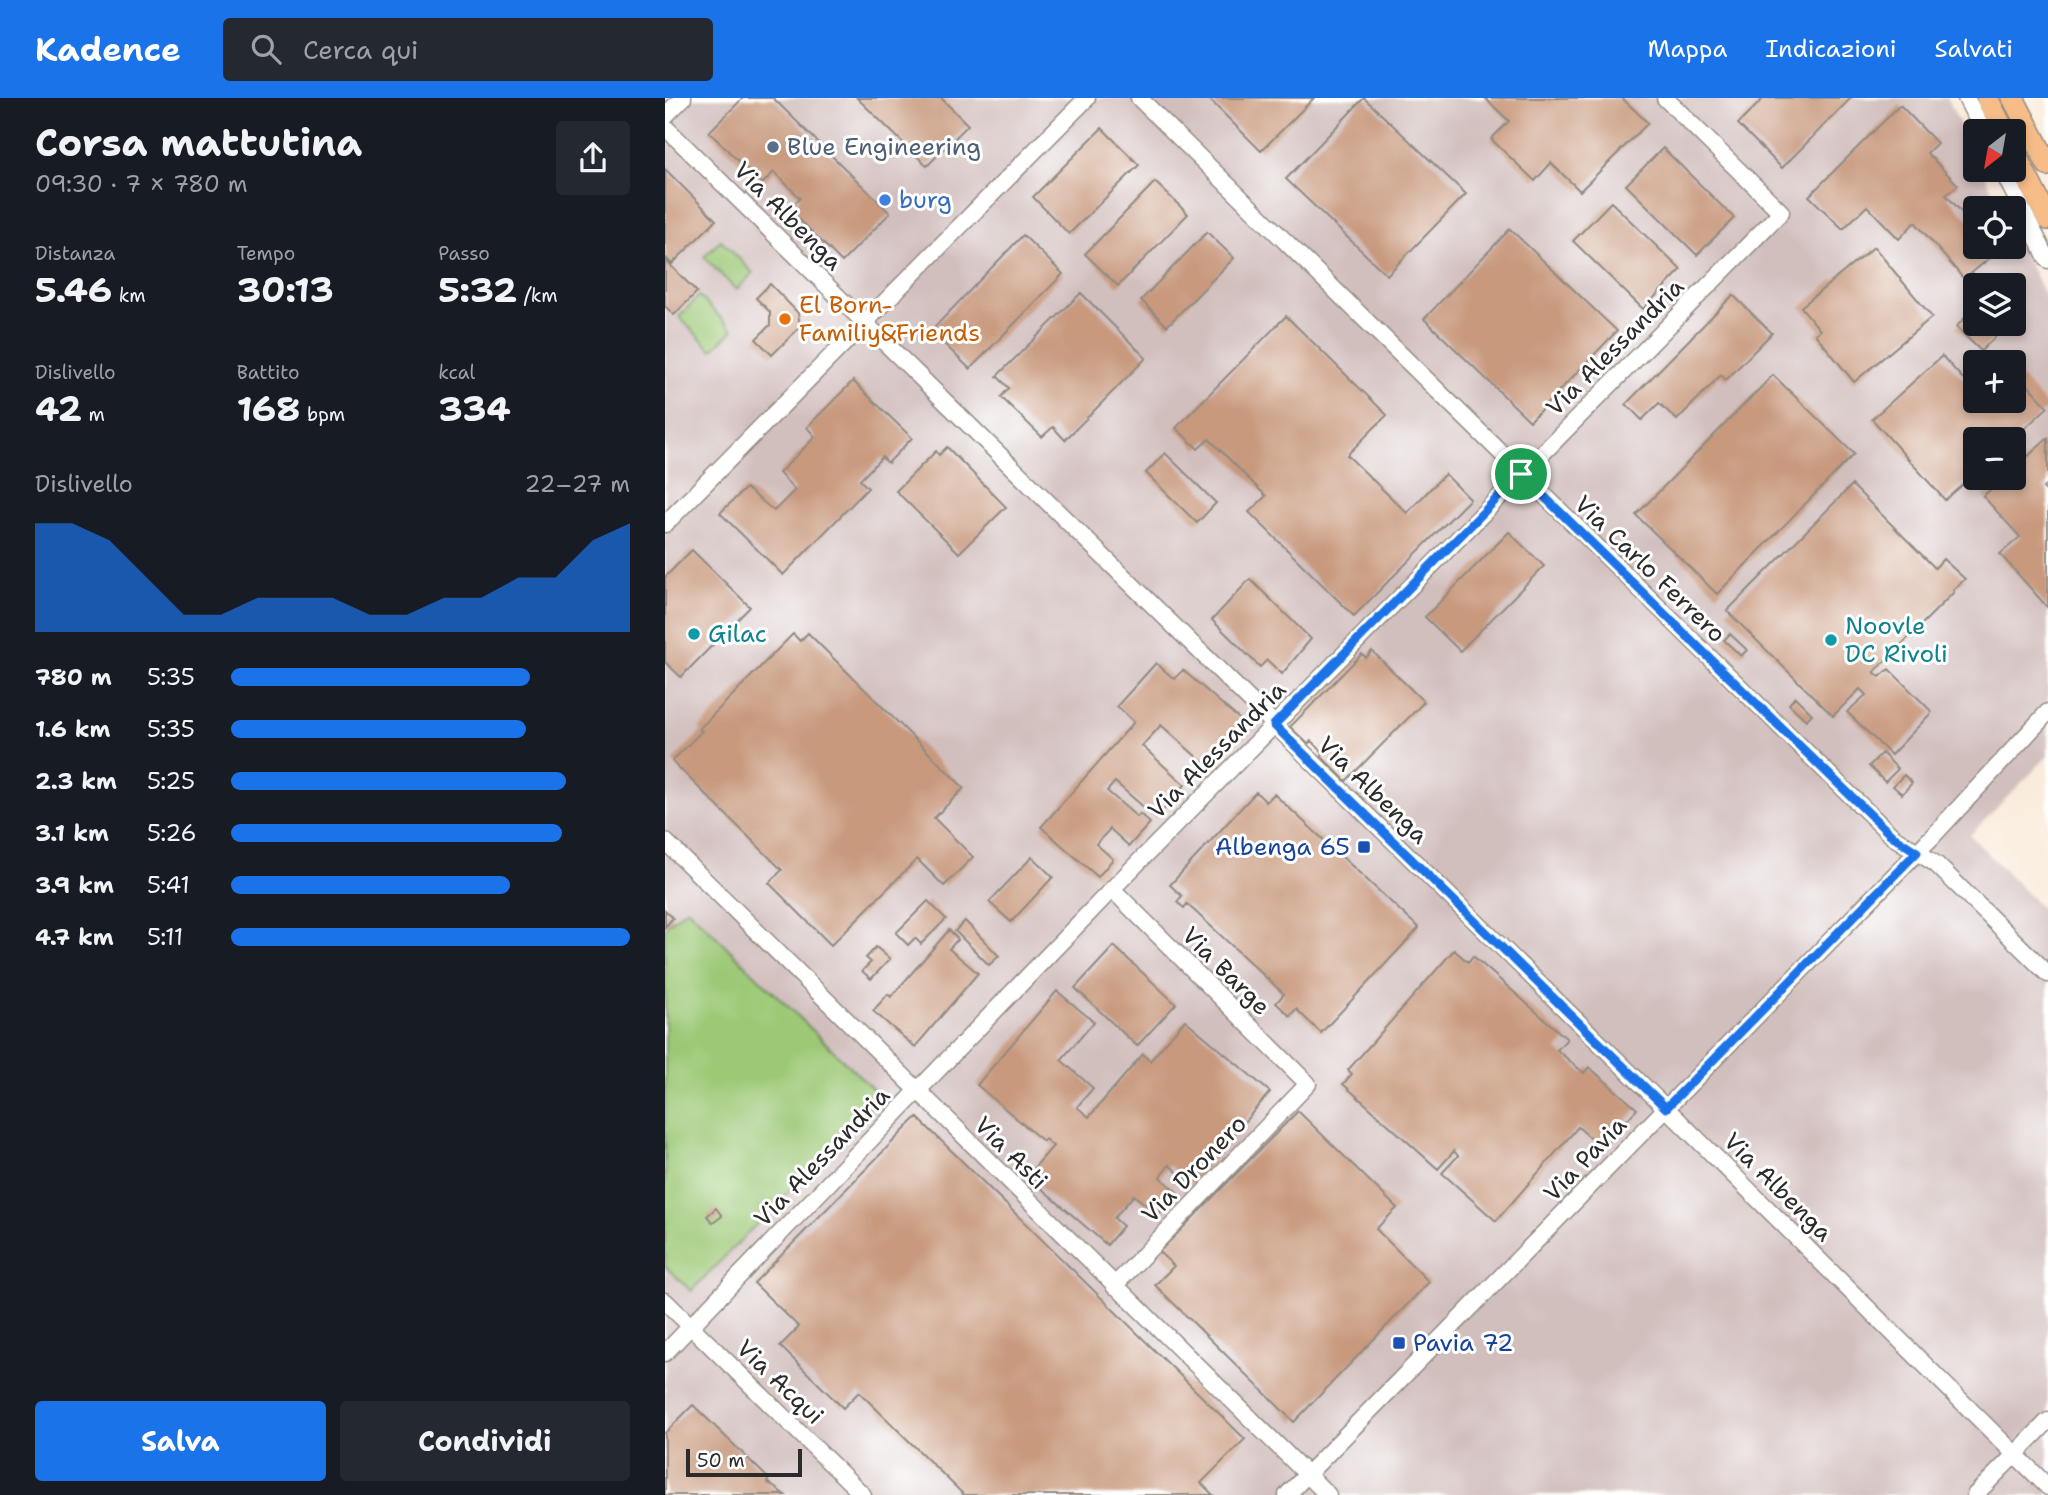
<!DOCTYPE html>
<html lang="it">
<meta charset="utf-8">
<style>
:root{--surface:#171b24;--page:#242831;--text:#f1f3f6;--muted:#9ea1a6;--accent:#1a73e8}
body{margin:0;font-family:"Shantell Sans",sans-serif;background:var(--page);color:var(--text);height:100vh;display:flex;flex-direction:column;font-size:26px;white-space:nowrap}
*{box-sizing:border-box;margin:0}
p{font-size:23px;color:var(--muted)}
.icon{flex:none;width:38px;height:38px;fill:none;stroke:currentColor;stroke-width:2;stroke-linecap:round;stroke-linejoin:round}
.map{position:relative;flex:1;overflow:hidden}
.details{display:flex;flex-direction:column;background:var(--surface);width:665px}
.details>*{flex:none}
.needle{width:46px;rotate:211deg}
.tools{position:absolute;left:1298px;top:21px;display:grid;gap:14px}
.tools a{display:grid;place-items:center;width:63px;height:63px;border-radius:7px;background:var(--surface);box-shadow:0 4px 10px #0003;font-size:35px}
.scale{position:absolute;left:21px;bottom:18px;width:116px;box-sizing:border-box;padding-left:7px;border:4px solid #2b2b2b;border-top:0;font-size:19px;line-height:24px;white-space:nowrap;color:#2b2b2b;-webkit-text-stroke:5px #fff;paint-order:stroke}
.pin{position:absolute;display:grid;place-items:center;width:60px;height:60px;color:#fff;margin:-30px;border:4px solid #fff;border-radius:50%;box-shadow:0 2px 7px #0007}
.round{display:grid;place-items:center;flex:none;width:74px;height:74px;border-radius:7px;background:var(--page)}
.head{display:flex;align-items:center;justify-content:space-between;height:119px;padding:0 35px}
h1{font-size:38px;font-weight:700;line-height:52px}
.figures{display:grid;grid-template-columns:repeat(3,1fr);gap:10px;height:119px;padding:7px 35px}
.figures div{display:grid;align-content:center}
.figures b{font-size:35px;font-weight:700}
.figures small{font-size:19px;font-weight:400}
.figures p{font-size:19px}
.chart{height:196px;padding:14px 35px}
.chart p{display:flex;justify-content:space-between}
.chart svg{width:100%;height:126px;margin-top:7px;fill:var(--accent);opacity:.7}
.cta{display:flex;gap:14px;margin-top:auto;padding:14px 35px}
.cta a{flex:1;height:80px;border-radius:7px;background:var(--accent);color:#fff;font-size:28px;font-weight:700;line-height:80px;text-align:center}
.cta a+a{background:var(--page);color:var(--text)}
ul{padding:0 35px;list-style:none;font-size:23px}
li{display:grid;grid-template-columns:112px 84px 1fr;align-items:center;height:52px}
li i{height:18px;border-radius:9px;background:var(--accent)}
header{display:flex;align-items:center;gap:42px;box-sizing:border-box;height:98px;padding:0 35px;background:var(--accent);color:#fff}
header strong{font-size:33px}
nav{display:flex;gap:38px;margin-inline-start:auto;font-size:24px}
.search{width:490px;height:63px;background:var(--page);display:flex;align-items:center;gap:18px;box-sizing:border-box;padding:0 24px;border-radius:7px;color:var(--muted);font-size:26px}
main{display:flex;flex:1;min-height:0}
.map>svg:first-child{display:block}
</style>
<header>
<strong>Kadence</strong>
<div class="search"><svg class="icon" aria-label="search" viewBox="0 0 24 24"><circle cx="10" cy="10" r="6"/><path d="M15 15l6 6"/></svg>Cerca qui</div>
<nav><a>Mappa</a><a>Indicazioni</a><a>Salvati</a></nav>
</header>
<main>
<section class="details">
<div class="head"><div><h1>Corsa mattutina</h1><p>09:30 · 7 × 780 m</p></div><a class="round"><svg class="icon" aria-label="share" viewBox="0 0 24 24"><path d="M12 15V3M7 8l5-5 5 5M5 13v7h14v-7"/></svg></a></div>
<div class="figures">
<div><p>Distanza</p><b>5.46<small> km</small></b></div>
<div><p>Tempo</p><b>30:13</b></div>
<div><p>Passo</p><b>5:32<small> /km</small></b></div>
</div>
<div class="figures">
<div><p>Dislivello</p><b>42<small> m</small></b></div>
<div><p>Battito</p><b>168<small> bpm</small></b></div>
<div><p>kcal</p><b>334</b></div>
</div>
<div class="chart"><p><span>Dislivello</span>22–27 m</p>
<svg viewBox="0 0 160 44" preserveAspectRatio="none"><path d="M0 44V6L10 6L20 12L30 25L40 38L50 38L60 32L70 32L80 32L90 38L100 38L110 32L120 32L130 25L140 25L150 12L160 6V44z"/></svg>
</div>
<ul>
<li><b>780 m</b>5:35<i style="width:75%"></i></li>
<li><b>1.6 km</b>5:35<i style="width:74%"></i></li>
<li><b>2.3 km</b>5:25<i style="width:84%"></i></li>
<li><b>3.1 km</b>5:26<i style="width:83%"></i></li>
<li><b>3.9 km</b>5:41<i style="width:70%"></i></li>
<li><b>4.7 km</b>5:11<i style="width:100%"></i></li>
</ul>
<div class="cta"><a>Salva</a><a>Condividi</a></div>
</section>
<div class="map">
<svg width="1383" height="1397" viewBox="0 0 1383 1397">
<rect width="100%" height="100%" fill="#fff"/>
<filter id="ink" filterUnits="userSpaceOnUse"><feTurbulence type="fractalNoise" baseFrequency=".0143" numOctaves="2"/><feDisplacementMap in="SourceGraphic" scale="14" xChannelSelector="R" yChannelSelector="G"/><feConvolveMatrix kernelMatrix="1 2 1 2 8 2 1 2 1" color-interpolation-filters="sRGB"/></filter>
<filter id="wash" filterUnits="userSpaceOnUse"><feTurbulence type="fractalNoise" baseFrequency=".00686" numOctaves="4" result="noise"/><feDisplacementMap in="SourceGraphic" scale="28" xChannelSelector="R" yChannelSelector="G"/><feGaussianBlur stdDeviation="1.57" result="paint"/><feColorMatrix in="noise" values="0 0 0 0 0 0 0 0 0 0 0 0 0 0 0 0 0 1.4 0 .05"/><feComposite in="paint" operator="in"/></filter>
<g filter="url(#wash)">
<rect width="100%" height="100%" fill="#f9ebda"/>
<path fill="#d1bfbd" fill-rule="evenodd" d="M0 0H1282L1311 58V72H1317L1336 110H1311V149H1349V136L1383 204V658L1305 737 1383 817V1397H0ZM1311 187H1349V226H1311ZM1311 264H1349V303H1311ZM1311 341H1349V380H1311Z"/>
<path fill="#9dc977" stroke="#647a51" stroke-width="2" d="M56 142 88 175 71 192 39 159Z
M34 198 68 232 47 252 14 219Z
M22 810 216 999 26 1193 0 1168V829Z"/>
<g id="blocks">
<path fill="#c8997d" d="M78 0H108L225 115 177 164 124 111 135 100 109 74 97 86 44 34Z
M192 0H276L303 27 262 68Z
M543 0H649L596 53Z
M699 0 801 96 722 177 621 81Z
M820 0H957L983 25 915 93 886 65 870 83 826 41 844 23Z
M1099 0H1186L1117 70 1073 26Z
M1235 7 1272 45 1262 55 1293 87 1281 97 1311 130V149H1327L1332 154 1299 181 1250 124 1234 141 1202 108 1178 131 1144 98Z
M437 30 474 67 404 136 368 99Z
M998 50 1069 120 1032 157 961 87Z
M0 71 51 122 7 166 0 159Z
M490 84 523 116 453 188 420 156Z
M946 104 1016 172 978 211 908 143Z
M845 131 952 233 865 323 759 221Z
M542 134 569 160 502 228 476 202Z
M358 137 398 176 305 271 266 233Z
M1209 149 1267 219 1189 284 1150 236 1155 232 1136 209Z
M0 162 32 194 9 217 0 208Z
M105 186 133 215 135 229 107 257 91 241 105 227V214L91 200Z
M416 195 481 260 400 342 388 329 377 339 336 299 344 290 332 278Z
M1068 197 1107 235 1061 282 1056 277 1012 322 994 305 977 322 961 306Z
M1311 209V226H1336L1340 229 1316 253 1291 229Z
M621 218 722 317 682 357 742 415 780 376 805 401 689 518 584 414 601 398 544 341 533 351 511 330Z
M1277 258 1311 295V303H1349V272L1383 309 1348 341H1311V375L1280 402 1207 321Z
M1108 277 1189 356 1052 496 971 417Z
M188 283 247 340 223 365 217 359 195 382 203 390 118 477 55 415 81 390 109 413 130 392 114 375 150 339 142 329Z
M1383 340V386L1378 390 1382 394 1383 393V510L1335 456 1355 439 1318 398 1339 380H1349V371Z
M282 349 341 409 294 455 231 393 271 353 274 357Z
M500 355 551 405 532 425 481 375Z
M1187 387 1270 470 1278 461 1300 481 1288 492 1289 494 1209 574 1215 579 1224 571 1267 614 1226 657 1182 614 1201 597 1195 591 1168 618 1062 513Z
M844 434 879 468 795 553 760 519Z
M27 452 85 509 16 579 0 564V479Z
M585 481 646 541 617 576 602 562 595 569 547 522Z
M143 535 299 690 269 720 308 759 279 788 252 761 166 847 104 785 117 772 7 663 37 633 34 631 128 536 135 543Z
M1065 536 1082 552 1076 558 1059 542Z
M707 553 759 604 681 683 656 658 659 655 646 643 643 646 625 629 697 556 701 560Z
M491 565 509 581 518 572 580 626 543 669 496 627 477 648 520 687 491 720 450 684 442 693 472 719 475 716 485 725 464 748 445 731 431 746 448 761 433 779 376 729 469 624 452 608Z
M1130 599 1147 616 1141 622 1124 606Z
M1217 655 1233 671 1220 684 1204 668Z
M1239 677 1247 685 1237 696 1228 688Z
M591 694 601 704 609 696 754 830 656 935 631 911 625 918 611 905 619 896 522 806 519 810 512 804 517 798 505 787Z
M367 759 388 779 346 824 324 804Z
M263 803 281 821 256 846 250 840 243 847 231 835Z
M0 812 8 820 0 829Z
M300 823 334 858 324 867 290 833Z
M284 832 293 841 284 851 313 875 250 949 208 913 223 896 226 899Z
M449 848 511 906 472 948 410 890Z
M211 849 225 861 206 881 197 873 206 864 201 860Z
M789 852 803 864 808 858 902 941 892 952 919 975 924 969 972 1011 937 1050 913 1029 831 1123 777 1075 793 1058 789 1053 773 1071 678 986 687 976 683 972Z
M392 893 429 924 396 962 428 990 412 1009 424 1019 478 956 485 963 520 922 605 994 526 1086 504 1067 495 1079 512 1094 493 1117 469 1097 449 1120 458 1128 442 1147 362 1078 388 1048 380 1041 378 1043 312 987Z
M633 1013 732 1110 711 1131 764 1184 629 1324 490 1187 509 1168 494 1154Z
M252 1019 580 1341 536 1385 548 1397H299L194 1294 178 1310 115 1248 134 1229 89 1185Z
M51 1110 57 1118 48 1125 42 1118Z
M28 1307 104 1381 102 1384 120 1397H0V1335Z"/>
</g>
</g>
<g filter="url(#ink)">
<use href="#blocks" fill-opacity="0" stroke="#928b82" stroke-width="2"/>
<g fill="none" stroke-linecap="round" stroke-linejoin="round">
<defs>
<path id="minor" d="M474 0 1227 738 1271 766 1383 876
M1301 0 1318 33
M0 18 18 0
M0 29 1011 1020 1383 1389
M1337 72 1383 162
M0 426 422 0
M0 743 663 1397
M447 791 643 986 449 1188
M0 1203 198 1397
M0 1255 447 791 1116 114 1000 0
M622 1397 1265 741 1383 614
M1310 1397 1383 1323"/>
<path id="major" d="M1322 0 1339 33
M1348 0 1383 67
M1349 54 1383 121"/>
</defs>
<use href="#minor" stroke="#928b82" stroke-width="19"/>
<use href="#major" stroke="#928b82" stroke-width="24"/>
<use href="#minor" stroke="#fff" stroke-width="16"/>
<use href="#major" stroke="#f7bd88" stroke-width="21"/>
</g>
</g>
<g fill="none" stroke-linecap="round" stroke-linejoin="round" filter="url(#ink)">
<defs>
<path id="route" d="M856 376 1227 738 1252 754 1001 1010 609 627Z"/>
</defs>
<use href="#route" stroke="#fff" stroke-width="14"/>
<use href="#route" stroke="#1a73e8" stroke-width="9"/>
</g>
<circle fill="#5c6f8a" stroke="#fff" stroke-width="2.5" cx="108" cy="49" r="7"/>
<circle fill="#3f7fe0" stroke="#fff" stroke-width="2.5" cx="220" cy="102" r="7"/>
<circle fill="#e8710a" stroke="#fff" stroke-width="2.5" cx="120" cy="221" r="7"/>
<g fill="#0f9aa8" stroke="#fff" stroke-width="2.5">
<circle cx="29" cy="536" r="7"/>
<circle cx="1166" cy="542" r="7"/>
</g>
<g fill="#1a4fb4" stroke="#fff" stroke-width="2.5">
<rect x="692" y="742" width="14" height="14" rx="3.5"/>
<rect x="727" y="1238" width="14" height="14" rx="3.5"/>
</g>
<g text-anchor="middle" stroke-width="6" stroke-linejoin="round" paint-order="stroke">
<g font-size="24" fill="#4e5e75" stroke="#fff" text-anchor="start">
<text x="122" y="57">Blue Engineering</text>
</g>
<g font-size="24" fill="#366cbe" stroke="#fff" text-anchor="start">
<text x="234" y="110">burg</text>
</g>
<g font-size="24" fill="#2b2b2b" stroke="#fff">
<text transform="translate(123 118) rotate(45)" y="8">Via Albenga</text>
<text transform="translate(950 249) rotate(-45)" y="8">Via Alessandria</text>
<text transform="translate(985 471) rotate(44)" y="8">Via Carlo Ferrero</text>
<text transform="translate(552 652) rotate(-45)" y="8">Via Alessandria</text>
<text transform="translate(708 692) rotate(44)" y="8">Via Albenga</text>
<text transform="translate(561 873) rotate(45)" y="8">Via Barge</text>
<text transform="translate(346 1055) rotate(45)" y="8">Via Asti</text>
<text transform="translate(157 1059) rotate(-46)" y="8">Via Alessandria</text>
<text transform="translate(920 1061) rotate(-46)" y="8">Via Pavia</text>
<text transform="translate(529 1071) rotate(-46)" y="8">Via Dronero</text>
<text transform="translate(1113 1089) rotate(45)" y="8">Via Albenga</text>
<text transform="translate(115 1284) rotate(44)" y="8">Via Acqui</text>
</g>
<g font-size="24" fill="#c56008" stroke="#fff" text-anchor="start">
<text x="134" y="215">El Born-<tspan x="134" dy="28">Familiy&amp;Friends</tspan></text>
</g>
<g font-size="24" fill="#0d838f" stroke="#fff" text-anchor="start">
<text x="1180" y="536">Noovle<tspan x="1180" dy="28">DC Rivoli</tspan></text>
<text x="43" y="544">Gilac</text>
</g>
<g font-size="24" fill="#164399" stroke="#fff" text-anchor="end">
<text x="685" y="757">Albenga 65</text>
<text x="748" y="1253" text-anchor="start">Pavia 72</text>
</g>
</g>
</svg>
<div class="tools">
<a><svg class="needle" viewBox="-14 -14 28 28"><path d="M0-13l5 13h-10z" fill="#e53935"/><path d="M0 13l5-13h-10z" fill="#9ea1a6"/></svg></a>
<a><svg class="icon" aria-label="locate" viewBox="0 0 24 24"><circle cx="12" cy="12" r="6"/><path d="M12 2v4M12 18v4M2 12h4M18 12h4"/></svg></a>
<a><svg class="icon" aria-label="layers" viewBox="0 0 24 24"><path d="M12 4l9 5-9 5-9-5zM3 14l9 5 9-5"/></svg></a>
<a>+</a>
<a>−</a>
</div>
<div class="scale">50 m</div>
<div class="pin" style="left:856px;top:376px;background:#1e9e55"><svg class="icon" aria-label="arrive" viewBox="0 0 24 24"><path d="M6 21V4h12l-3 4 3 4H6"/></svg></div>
</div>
</main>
